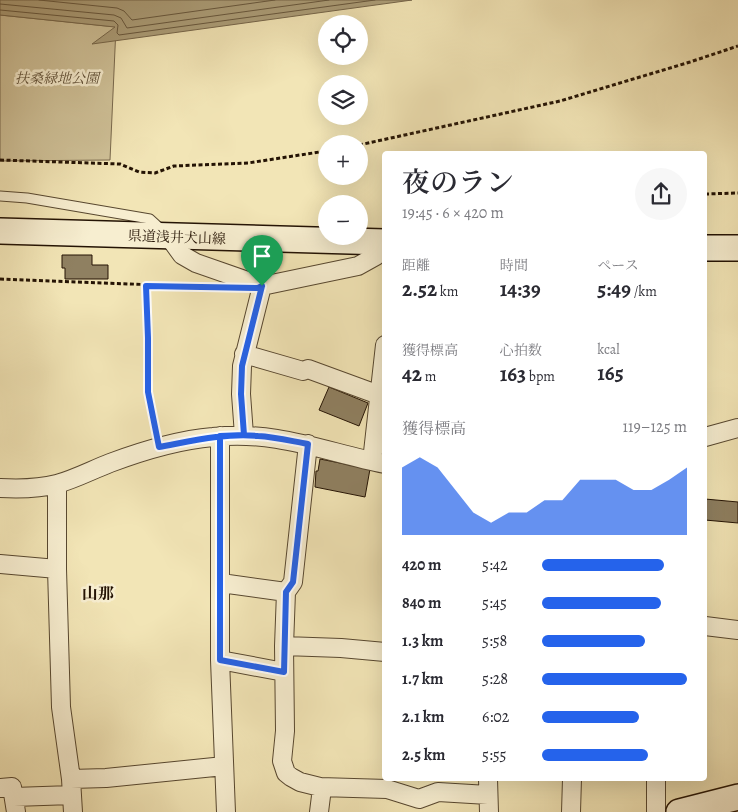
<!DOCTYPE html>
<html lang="ja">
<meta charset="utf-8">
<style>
:root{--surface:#fff;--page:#f7f7f7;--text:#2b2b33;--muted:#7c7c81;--accent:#2563eb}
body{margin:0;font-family:Alegreya,"Noto Serif JP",serif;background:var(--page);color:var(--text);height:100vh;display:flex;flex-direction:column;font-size:19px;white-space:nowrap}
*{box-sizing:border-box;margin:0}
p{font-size:16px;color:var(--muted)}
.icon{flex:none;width:28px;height:28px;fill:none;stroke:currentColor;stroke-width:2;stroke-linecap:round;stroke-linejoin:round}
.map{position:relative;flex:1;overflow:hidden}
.details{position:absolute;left:382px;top:151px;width:325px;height:630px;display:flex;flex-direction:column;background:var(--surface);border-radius:5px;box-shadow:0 5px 20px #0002}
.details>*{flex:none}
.fabs{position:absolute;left:318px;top:15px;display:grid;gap:10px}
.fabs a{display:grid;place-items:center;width:50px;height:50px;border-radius:50%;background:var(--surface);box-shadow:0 5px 20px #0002;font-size:25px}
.pin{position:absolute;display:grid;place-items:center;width:42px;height:42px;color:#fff;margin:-51px -21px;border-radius:50% 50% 50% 0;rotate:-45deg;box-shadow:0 0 5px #0007}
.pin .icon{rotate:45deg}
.round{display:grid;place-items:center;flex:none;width:52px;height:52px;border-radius:26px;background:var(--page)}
.summary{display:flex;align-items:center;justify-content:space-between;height:85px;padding:0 20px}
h1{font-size:28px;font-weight:600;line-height:38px}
.metrics{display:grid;grid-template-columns:repeat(3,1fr);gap:8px;height:85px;padding:5px 20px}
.metrics div{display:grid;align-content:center}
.metrics b{font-size:21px;font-weight:600}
.metrics small{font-size:14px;font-weight:400}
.metrics p{font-size:14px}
.chart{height:140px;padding:10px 20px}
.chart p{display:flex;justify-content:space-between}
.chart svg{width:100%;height:90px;margin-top:5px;fill:var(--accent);opacity:.7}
ul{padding:0 20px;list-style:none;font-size:16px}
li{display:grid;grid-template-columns:80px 60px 1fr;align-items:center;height:38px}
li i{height:12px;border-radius:6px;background:var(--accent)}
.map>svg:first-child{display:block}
</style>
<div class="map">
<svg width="738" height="812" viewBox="0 0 738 812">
<rect width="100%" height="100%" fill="#f2e5b6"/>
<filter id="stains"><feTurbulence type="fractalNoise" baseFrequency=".004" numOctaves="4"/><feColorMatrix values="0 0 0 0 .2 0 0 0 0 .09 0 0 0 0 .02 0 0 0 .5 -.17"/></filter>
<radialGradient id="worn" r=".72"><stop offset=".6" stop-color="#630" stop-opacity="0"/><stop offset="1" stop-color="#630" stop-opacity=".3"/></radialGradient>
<path fill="#cfc198" stroke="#7a6a4e" d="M0 15 116 27 110 160 0 161Z"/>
<path fill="#ac9e79" stroke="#76664a" d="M0 0H412L92 44 115 27 0 15Z"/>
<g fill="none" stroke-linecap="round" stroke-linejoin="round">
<path stroke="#68583e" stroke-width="1" d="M39 0 117 8 124 11 132 20 275 0
M0 4 114 15 121 18 127 28 329 0
M0 10 114 21 118 25 117 33 119 35 375 0"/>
</g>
<path fill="#8f8061" stroke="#241304" d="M62 255H92V265H108V279H65V268H62Z
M329 387 368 403 359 426 319 410Z
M320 459 370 469 365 497 315 487 316 471H318Z
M705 499 738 502V523L705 520Z"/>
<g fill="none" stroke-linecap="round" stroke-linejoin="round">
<defs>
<path id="lane" d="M0 196 27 198 150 219 162 230"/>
<path id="street" d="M169 237 182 255 196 263 262 286
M244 354 303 371 308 369 379 395
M244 435 241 394 242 366 262 286 358 266 376 256 382 242
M220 436V660L226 812
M705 437 738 428
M308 444 293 582 286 592 284 646 285 731 282 761 286 773 291 777 300 782 320 787 321 796 319 812
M372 461 385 345
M57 484V569L61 707 71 779 73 812
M0 488C19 489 38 489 57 484 75 479 92 470 110 463 142 451 178 440 213 437 276 430 325 452 385 464
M0 564 57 569
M221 583 286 592
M705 626 738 630
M284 646 341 648 385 652
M220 660 284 672
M71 779 106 778 224 766
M488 779 489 812
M656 779V812
M320 787 387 789 419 799 438 792 488 795
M0 788 12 787 16 812
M14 797 72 795
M571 812 572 779"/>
<path id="secondary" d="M0 231 385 242
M705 248H738
M679 812 738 797"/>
</defs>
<use href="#lane" stroke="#584830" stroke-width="11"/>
<use href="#street" stroke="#584830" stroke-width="20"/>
<use href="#secondary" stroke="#241304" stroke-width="28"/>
<path stroke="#241304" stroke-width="3" stroke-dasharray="4 2.5" stroke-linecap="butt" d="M359 145 560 101 690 62 738 46
M0 160 120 164 139 172 155 173 174 166 248 163 326 151
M705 194 738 193
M0 279 209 287
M146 286 148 338 147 392 156 432"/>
<use href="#lane" stroke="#f7eed0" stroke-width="9"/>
<use href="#street" stroke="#f7eed0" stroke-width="18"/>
<use href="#secondary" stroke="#f7eed0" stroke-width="25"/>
</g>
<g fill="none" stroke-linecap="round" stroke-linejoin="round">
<defs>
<path id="route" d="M262 286 242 366 241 394 244 435 220 436V660L284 672 286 592 293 582 308 444C291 441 275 437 258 436 224 433 192 441 159 447L148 392V338L146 286 258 288 262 286"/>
</defs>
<use href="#route" stroke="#fff" stroke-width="10"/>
<use href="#route" stroke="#2563eb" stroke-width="6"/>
</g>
<g text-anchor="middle" stroke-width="5" stroke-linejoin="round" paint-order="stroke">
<g font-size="14" font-style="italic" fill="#605038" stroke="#f7eed0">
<text x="57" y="83">扶桑緑地公園</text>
</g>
<g font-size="14" fill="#241304" stroke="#f7eed0">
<text transform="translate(177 237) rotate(2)" y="5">県道浅井犬山線</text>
</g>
<g font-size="16" font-weight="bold" fill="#241304" stroke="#f7eed0">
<text x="98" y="599">山那</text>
</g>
</g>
<rect width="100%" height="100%" filter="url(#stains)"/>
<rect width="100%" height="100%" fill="url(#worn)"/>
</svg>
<div class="fabs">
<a><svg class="icon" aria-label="locate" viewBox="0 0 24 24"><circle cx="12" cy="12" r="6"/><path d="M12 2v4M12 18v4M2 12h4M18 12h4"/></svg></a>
<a><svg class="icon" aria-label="layers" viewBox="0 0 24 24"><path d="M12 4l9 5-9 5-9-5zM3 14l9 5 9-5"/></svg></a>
<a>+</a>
<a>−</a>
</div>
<div class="pin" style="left:262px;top:286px;background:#1e9e55"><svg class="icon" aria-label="arrive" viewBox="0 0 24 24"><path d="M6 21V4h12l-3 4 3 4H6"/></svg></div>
<section class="details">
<div class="summary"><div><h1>夜のラン</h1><p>19:45 · 6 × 420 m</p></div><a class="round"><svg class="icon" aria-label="share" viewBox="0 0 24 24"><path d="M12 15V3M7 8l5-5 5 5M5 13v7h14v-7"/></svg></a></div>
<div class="metrics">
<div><p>距離</p><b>2.52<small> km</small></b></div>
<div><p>時間</p><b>14:39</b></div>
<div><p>ペース</p><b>5:49<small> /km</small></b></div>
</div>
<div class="metrics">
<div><p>獲得標高</p><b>42<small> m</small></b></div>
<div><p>心拍数</p><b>163<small> bpm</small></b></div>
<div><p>kcal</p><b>165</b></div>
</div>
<div class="chart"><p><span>獲得標高</span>119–125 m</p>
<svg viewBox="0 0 160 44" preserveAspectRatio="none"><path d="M0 44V11L10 6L20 11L30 22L40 33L50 38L60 33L70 33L80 27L90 27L100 17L110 17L120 17L130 22L140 22L150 17L160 11V44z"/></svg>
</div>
<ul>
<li><b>420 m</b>5:42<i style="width:84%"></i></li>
<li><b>840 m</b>5:45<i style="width:82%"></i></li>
<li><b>1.3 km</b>5:58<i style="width:71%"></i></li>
<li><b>1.7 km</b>5:28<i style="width:100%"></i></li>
<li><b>2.1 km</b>6:02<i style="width:67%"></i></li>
<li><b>2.5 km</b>5:55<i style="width:73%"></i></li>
</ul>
</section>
</div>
